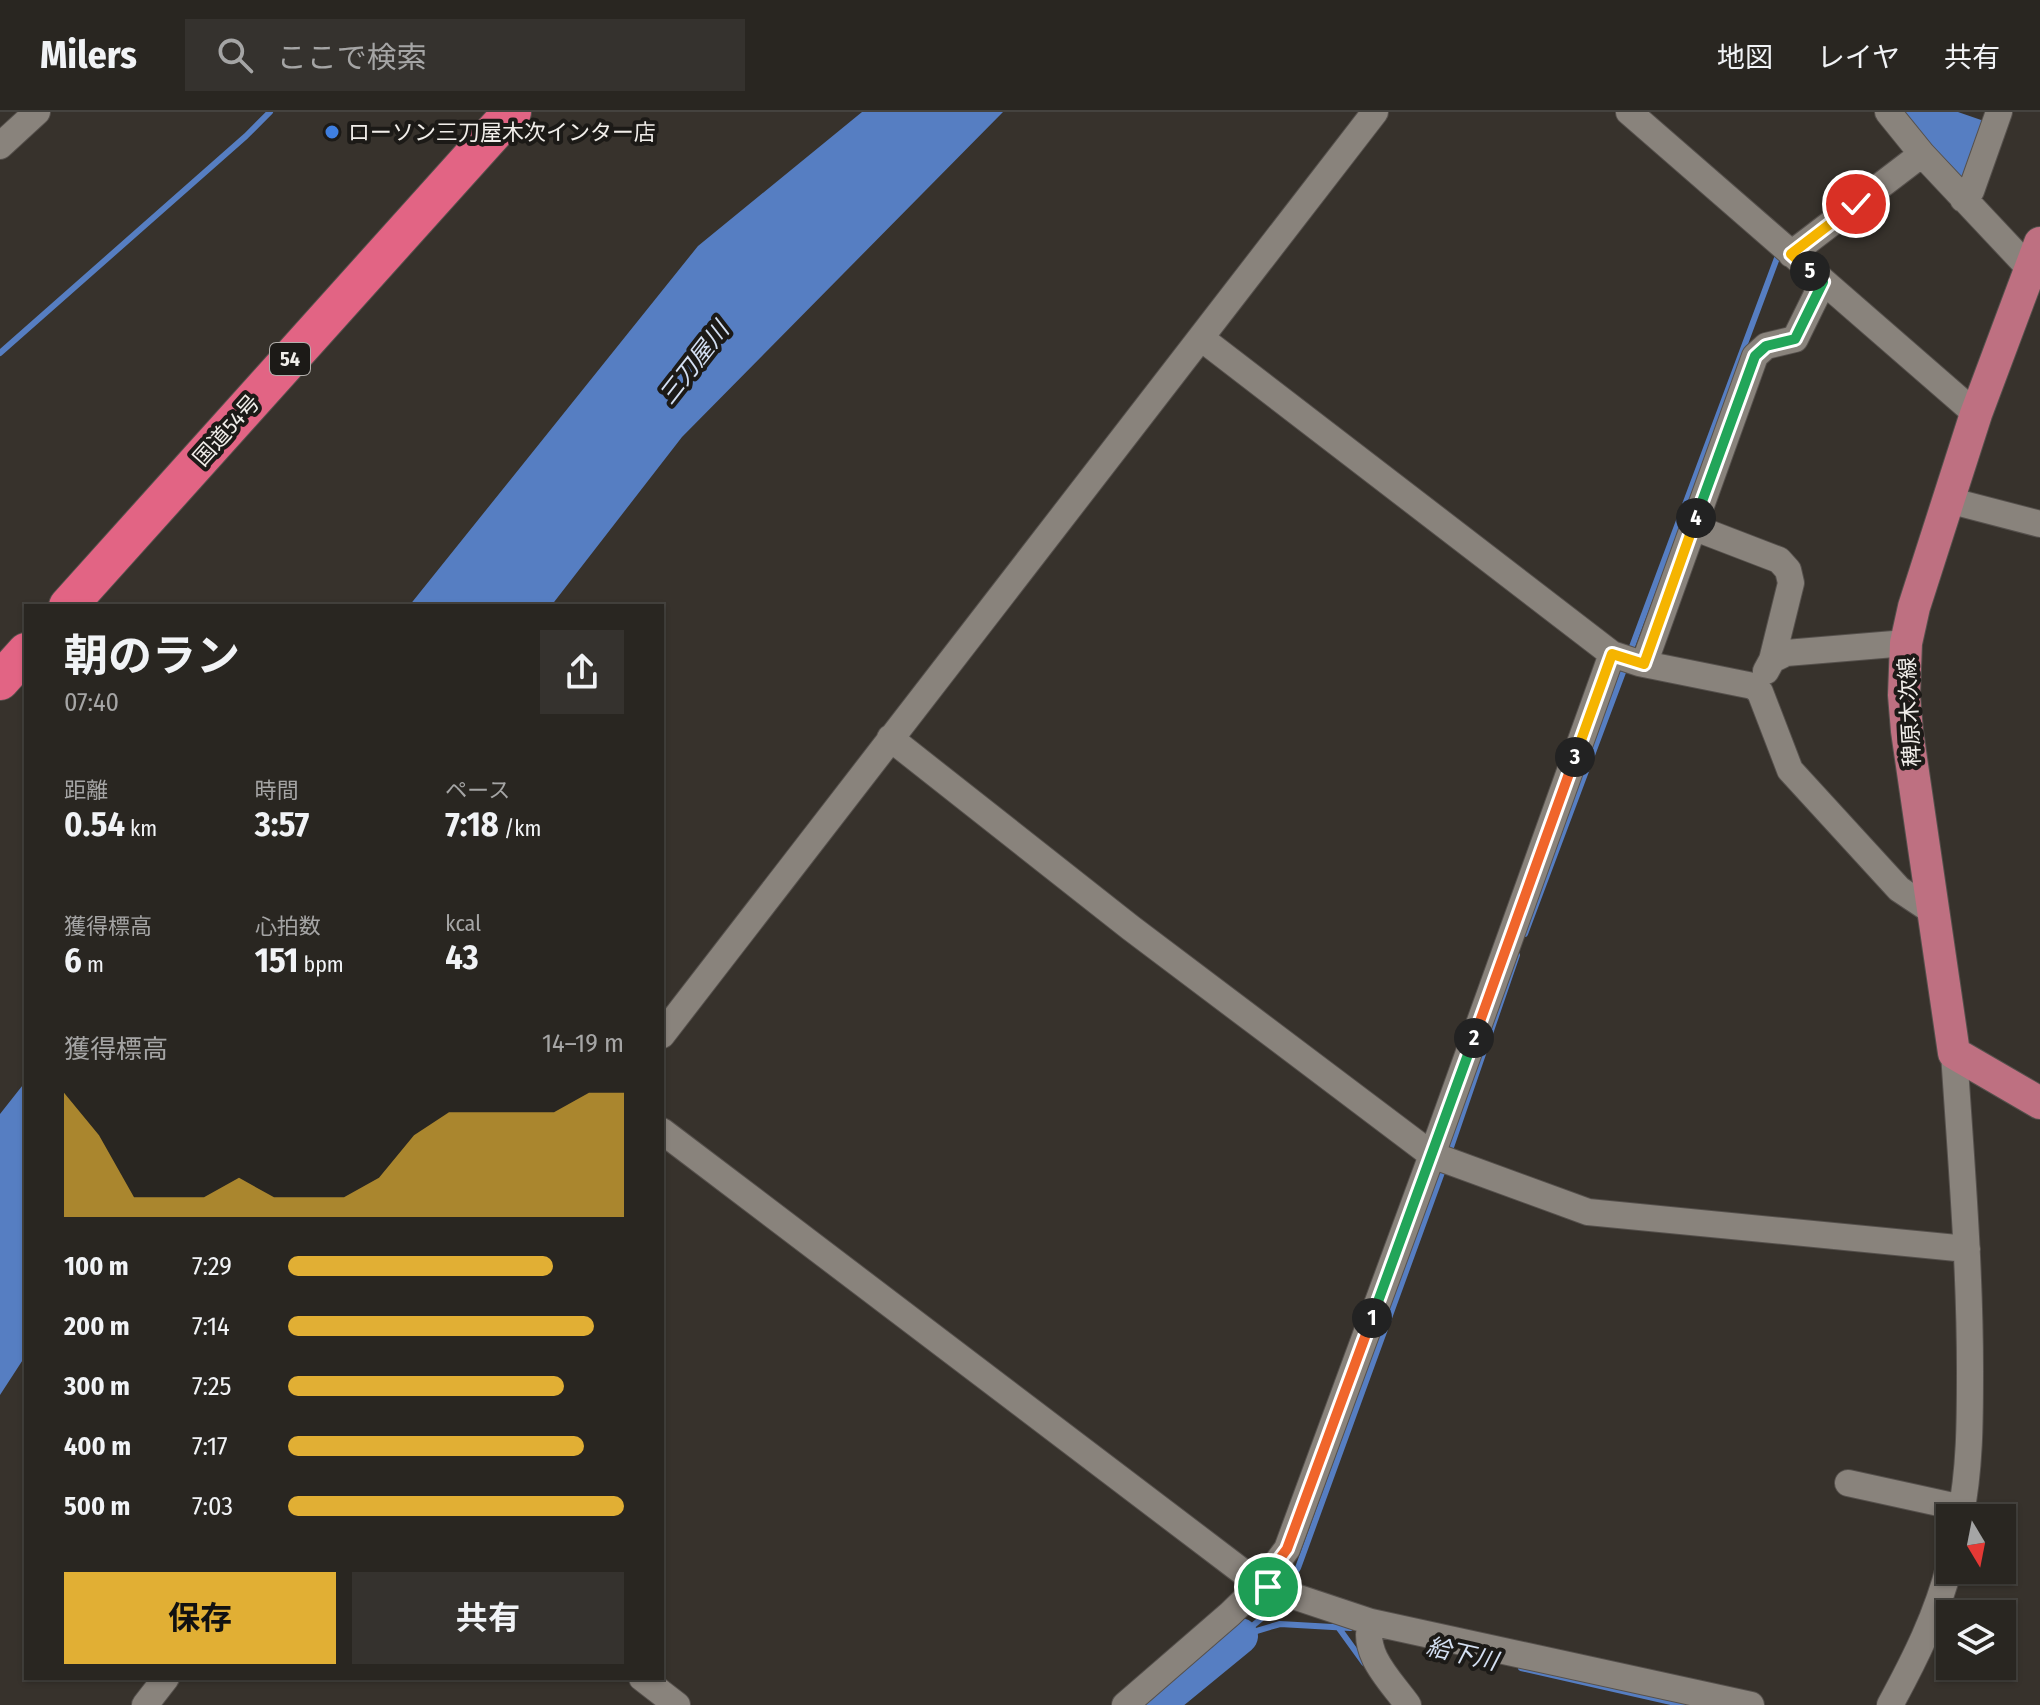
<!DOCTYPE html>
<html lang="ja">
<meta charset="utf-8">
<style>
:root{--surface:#292621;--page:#35322e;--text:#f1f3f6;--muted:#a5a5a5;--line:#45433f;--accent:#e1af34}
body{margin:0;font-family:"Fira Sans Condensed","Noto Sans JP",sans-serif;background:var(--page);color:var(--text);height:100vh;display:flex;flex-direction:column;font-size:30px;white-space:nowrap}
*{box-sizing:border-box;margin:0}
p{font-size:26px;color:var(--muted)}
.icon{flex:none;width:44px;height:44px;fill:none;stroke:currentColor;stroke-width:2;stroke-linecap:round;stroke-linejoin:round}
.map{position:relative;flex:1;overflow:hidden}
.panel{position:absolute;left:24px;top:492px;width:640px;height:1076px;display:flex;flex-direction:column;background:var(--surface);border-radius:0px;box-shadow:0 2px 6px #0004,0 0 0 2px var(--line)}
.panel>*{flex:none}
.needle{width:52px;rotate:170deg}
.buttons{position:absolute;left:1936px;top:1392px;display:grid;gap:16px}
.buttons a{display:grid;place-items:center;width:80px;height:80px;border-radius:0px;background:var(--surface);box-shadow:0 2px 6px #0004,0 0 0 2px var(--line);font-size:40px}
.pin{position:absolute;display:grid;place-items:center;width:68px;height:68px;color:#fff;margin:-34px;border:4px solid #fff;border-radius:50%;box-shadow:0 2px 8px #0007}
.km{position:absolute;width:40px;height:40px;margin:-20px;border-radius:50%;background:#222;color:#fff;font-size:22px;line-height:40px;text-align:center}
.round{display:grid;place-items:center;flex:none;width:84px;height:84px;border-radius:0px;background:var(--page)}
.head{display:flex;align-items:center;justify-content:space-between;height:136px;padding:0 40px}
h1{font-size:44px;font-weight:700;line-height:60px}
.figures{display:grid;grid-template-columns:repeat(3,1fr);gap:12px;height:136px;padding:8px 40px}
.figures div{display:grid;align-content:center}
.figures b{font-size:34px;font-weight:700}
.figures small{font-size:22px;font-weight:400}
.figures p{font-size:22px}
.chart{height:224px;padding:16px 40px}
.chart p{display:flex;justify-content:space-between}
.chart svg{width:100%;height:144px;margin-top:8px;fill:var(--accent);opacity:.7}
.button{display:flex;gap:16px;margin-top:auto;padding:16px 40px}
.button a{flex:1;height:92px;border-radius:0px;background:var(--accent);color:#111;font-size:32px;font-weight:700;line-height:92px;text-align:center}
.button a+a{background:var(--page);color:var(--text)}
ul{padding:0 40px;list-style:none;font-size:26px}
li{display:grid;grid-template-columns:128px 96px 1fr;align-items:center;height:60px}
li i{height:20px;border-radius:10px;background:var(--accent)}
header{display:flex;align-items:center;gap:48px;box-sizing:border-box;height:112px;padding:0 40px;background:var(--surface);border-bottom:2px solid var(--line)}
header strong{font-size:38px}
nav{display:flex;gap:44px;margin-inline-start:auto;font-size:28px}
.search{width:560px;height:72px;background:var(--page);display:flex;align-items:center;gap:20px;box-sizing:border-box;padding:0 28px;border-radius:0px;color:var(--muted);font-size:30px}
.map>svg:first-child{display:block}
</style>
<header>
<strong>Milers</strong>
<div class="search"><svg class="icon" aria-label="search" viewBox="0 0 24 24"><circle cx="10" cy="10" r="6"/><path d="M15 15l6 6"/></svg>ここで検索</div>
<nav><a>地図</a><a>レイヤ</a><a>共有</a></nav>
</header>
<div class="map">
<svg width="2040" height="1593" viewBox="0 0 2040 1593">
<rect width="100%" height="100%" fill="#37322c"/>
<path fill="#567ec2" d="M862 0H1003L682 325 551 494H409L698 134Z
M1895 0H1958L1984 9 1965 64 1955 65Z
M26 969V1243L0 1283V1002Z"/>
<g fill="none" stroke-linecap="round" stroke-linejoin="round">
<path stroke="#567ec2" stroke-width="6" d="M0 241 246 24 270 0
M1630 540 1777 146
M1525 822 1625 555
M1449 1041 1517 843
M1286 1475 1298 1456 1444 1055
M1338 1515 1364 1551
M1243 1523 1280 1512 1350 1516
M1240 1524 1273 1497 1278 1488
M1521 1556 1684 1593"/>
<path stroke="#567ec2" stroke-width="36" d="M1156 1593 1240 1524"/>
<defs>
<path id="minor" d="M1629 0 1976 302
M1888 0 1922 42 2031 158
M0 34 37 0
M1963 87 1971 79 1999 0
M1791 142 1922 42
M1201 226 1612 542 1639 551 1753 574 1760 580 1790 658 1899 777 1932 799
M1948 388 2040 412
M1693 415 1779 448 1788 458 1791 471 1772 548
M1644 552 1755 244 1766 234 1795 227 1823 170
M1766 559 1772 548 1786 541 1906 531
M890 626 1131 816 1432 1043 1588 1100 1967 1137
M662 923 1375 0
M1954 941C1961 1047 1970 1153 1970 1259 1970 1308 1970 1358 1960 1406
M662 1019 1260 1473 1371 1510 1751 1593
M1848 1371 1962 1396
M1371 1510C1361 1542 1391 1569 1408 1593
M642 1566 677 1593
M145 1593 166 1566
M1125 1593 1230 1502 1260 1473 1287 1437 1432 1043 1612 542
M1890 1593C1915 1547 1937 1503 1950 1452"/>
<path id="major" d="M2040 131 1976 302 1914 495 1906 531 1904 583 1907 619 1954 941 2040 991"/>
<path id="highway" d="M68 494 512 0
M0 569 26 540"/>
</defs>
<use href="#minor" stroke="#55504c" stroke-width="28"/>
<use href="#major" stroke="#55504c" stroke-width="34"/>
<use href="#highway" stroke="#55504c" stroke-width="40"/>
<use href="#minor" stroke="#89837c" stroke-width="26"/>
<use href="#major" stroke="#be7081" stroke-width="32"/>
<use href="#highway" stroke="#e26484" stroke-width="38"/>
</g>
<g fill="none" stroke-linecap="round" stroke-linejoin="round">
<defs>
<path id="split-1" d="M1268 1475 1260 1473 1287 1437 1372 1206"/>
<path id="split-2" d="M1372 1206 1474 926"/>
<path id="split-3" d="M1474 926 1575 645"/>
<path id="split-4" d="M1575 645 1612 542 1644 552 1696 406"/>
<path id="split-5" d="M1696 406 1755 244 1766 234 1795 227 1823 170 1810 159"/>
<path id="split-6" d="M1810 159 1791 142 1856 92"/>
</defs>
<use href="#split-1" stroke="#fff" stroke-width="16"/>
<use href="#split-2" stroke="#fff" stroke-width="16"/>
<use href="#split-3" stroke="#fff" stroke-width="16"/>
<use href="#split-4" stroke="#fff" stroke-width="16"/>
<use href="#split-5" stroke="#fff" stroke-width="16"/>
<use href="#split-6" stroke="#fff" stroke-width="16"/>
<use href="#split-1" stroke="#f0652b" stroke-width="10"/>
<use href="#split-2" stroke="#22a559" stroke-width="10"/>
<use href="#split-3" stroke="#f0652b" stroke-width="10"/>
<use href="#split-4" stroke="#f5b400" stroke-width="10"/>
<use href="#split-5" stroke="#22a559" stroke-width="10"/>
<use href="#split-6" stroke="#f5b400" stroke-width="10"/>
</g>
<circle fill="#3f7fe0" stroke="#1c1a17" stroke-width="3" cx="332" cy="20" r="8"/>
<g text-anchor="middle" stroke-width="8" stroke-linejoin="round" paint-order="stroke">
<rect fill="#1c1a17" stroke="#b1aeab" stroke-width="2" x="270" y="231" width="40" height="32" rx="6"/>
<g font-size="20" font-weight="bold" fill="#f1eeea">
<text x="290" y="254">54</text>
</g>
<g font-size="22" fill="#f1eeea" stroke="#1c1a17" text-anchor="start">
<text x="348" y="28">ローソン三刀屋木次インター店</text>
</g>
<g font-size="22" fill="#f1eeea" stroke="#1c1a17">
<text transform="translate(226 318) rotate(-48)" y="8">国道54号</text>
<text transform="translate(1909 600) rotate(-93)" y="8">稗原木次線</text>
</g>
<g font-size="24" font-style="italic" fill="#d4e0f3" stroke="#1c1a17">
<text transform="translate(694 251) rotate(-52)" y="8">三刀屋川</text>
<text transform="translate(1462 1542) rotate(13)" y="8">給下川</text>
</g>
</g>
</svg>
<div class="buttons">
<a><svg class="needle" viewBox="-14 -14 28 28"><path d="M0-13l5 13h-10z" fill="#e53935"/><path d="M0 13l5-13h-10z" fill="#a5a5a5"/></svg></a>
<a><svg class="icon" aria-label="layers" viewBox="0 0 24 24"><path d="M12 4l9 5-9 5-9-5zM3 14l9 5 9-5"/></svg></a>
</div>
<div class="pin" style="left:1268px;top:1475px;background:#1e9e55"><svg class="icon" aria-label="arrive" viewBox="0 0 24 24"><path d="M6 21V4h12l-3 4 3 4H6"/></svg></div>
<div class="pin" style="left:1856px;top:92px;background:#d93025"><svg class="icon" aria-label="check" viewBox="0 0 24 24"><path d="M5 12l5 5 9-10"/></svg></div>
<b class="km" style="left:1372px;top:1206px">1</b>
<b class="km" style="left:1474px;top:926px">2</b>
<b class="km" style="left:1575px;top:645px">3</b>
<b class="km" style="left:1696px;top:406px">4</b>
<b class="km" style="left:1810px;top:159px">5</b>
<section class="panel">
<div class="head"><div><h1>朝のラン</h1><p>07:40</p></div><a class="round"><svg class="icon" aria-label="share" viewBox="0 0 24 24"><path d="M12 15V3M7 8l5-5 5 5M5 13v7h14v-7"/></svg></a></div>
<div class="figures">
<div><p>距離</p><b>0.54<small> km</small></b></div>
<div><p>時間</p><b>3:57</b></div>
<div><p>ペース</p><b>7:18<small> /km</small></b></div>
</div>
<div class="figures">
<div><p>獲得標高</p><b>6<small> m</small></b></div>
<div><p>心拍数</p><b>151<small> bpm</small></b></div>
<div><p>kcal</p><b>43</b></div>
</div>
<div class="chart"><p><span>獲得標高</span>14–19 m</p>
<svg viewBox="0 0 160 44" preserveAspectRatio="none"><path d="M0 44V6L10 19L20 38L30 38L40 38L50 32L60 38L70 38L80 38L90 32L100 19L110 12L120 12L130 12L140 12L150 6L160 6V44z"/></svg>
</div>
<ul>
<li><b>100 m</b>7:29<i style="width:79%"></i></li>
<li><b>200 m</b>7:14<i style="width:91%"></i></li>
<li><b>300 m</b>7:25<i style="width:82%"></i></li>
<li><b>400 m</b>7:17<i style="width:88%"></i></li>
<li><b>500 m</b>7:03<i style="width:100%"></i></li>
</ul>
<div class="button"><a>保存</a><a>共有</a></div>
</section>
</div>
